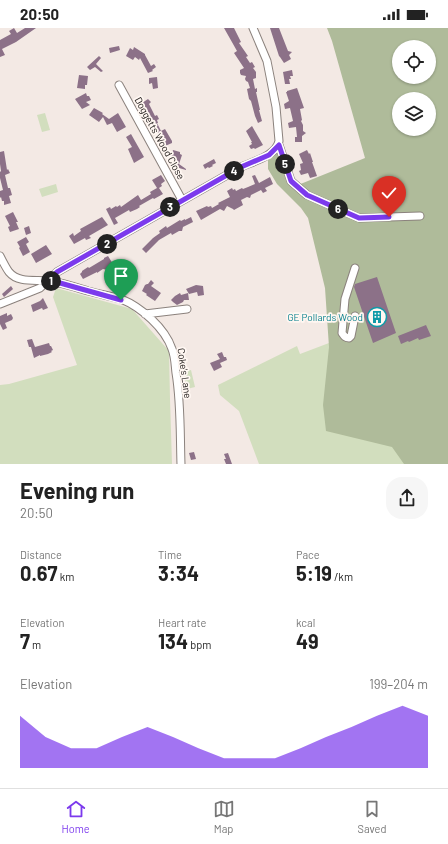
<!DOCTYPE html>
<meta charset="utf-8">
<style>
:root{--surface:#fff;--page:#f6f6f6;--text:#222;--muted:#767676;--line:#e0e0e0;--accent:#7c3aed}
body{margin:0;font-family:Barlow,sans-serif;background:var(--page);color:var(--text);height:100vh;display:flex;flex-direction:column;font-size:15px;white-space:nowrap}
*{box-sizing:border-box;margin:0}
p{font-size:13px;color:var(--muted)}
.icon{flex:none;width:22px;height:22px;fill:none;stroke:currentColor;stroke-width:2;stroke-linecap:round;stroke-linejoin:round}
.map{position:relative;height:436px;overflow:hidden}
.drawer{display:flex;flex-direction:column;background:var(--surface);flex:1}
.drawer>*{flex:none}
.fabs{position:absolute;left:392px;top:12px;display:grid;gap:8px}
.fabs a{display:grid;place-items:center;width:44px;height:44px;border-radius:50%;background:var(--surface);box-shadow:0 1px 3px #0004;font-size:20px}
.pin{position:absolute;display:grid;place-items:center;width:34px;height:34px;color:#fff;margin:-41px -17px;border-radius:50% 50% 50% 0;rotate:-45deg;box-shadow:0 0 4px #0007}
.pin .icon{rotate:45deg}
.km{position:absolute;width:20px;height:20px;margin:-10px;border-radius:50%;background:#222;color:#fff;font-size:11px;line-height:20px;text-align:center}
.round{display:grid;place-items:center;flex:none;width:42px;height:42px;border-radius:16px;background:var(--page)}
.summary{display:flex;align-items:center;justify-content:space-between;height:68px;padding:0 20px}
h1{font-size:22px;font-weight:700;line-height:30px}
.metrics{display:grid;grid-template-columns:repeat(3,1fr);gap:6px;height:68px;padding:4px 20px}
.metrics div{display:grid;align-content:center}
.metrics b{font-size:20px;font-weight:700}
.metrics small{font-size:11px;font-weight:400}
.metrics p{font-size:11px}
.chart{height:112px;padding:8px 20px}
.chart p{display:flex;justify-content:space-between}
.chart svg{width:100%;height:72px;margin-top:4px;fill:var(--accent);opacity:.7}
.status{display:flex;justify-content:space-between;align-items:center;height:28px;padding:0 20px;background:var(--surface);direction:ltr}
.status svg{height:11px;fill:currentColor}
.tabs{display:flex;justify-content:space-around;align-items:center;height:56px;border-top:1px solid var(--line);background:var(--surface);font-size:11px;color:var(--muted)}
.tabs a{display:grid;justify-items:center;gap:2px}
.tabs .selected{color:var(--accent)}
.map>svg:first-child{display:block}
</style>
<div class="status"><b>20:50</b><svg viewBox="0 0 49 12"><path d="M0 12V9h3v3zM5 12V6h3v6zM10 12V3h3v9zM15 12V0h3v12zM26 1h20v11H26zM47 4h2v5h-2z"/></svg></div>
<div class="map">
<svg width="448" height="436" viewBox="0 0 448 436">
<rect width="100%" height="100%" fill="#f3e9e4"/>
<path fill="#d2debe" d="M45 85 50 102 42 104 37 87Z
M56 156 58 164 42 169 39 161Z
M56 260 132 281 169 323 170 371 172 436H0V357L9 356 77 337 53 269Z
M329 315 347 380 390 414 434 436H259L239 383 220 367 218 357 297 318 300 326Z
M191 342 195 359 187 361 183 344Z"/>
<path fill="#afbb9a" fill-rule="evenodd" d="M327 0H448V436H404L392 419 326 403 323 377 329 319 325 260 308 190 301 180 277 156 268 141V129L277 123H285L290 144 298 157 365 130 332 13ZM399 19H429V49H399ZM399 71H429V101H399Z"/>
<path fill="#8c7188" d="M14 0 17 5 25 0H36L16 14 2 21 5 27 0 29V12L11 6 9 3Z
M224 0H234L241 14 239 15 248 28 246 29 250 35 252 34 255 39 253 40 256 44V50L253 51 255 61 257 60V64H256L260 82H259L262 93 258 95 255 88 251 73 249 71 247 61 250 60 248 54 246 53 245 51 246 48 241 47 240 45V42L244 40 234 25 237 23Z
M270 0H279L288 23 292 24 289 27 291 31 284 35 280 29 279 28Z
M119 18 120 22 110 25 109 20Z
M134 19 145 26V27L151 38 154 36 156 39 152 42 153 43 148 45 140 30 139 32 135 29 133 32 126 28 130 20 133 22Z
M99 28 101 30 96 36 103 43 101 44 95 39 90 42 87 39Z
M292 42 293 48H290L291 51H289L290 56H285L283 44Z
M79 47 88 48 87 57H85V61L77 60Z
M157 49 158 60 153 61 152 55 149 56V50Z
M297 60 304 80 300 81 302 92 301 93 303 97V103L306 105 302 108V114H295V109H297L296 99 289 100 288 95 293 93 290 80 285 81 284 76 289 73 286 64H287V63Z
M86 65 87 68H89L91 72 86 74 90 77 82 81 75 71Z
M148 71 151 74 149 76 155 88 157 87 159 91 157 92 158 95H157L161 103 165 101 172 113V115L165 118 156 102H155L153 99 143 79 144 78 142 75Z
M94 80 103 85 102 86 109 91 118 85 126 99 117 104 112 95 107 97 103 89 99 94 89 87Z
M252 98 263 117 255 121 254 120 251 121 249 118 252 116 251 114H252L246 103Z
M131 106 144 129 134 135 128 121 132 119 126 109Z
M173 122 180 124V126L182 127 179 136 186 141V142L172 138 174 130 171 129Z
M307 122 309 126 310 125 313 134H312L317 148 310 150 308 145 301 147 299 143 301 142 300 136 303 135 299 126Z
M4 123 7 142 8 141 10 145 5 147 8 160H10L12 167 9 168 11 175 4 177V173H2L1 169 0 170V163L3 162 0 150V144L1 143 0 136V124Z
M214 131 216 135 212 137 213 138 209 140 208 139 205 141 203 137Z
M161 147 165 153 161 156 162 158 159 160 163 166 154 171 153 170 139 178 140 179 137 181 130 184 129 182 115 190 118 195 114 197 106 181 110 179 111 181 116 178 117 179 120 177 121 179 138 167 141 172 151 166 150 164 157 160 152 152Z
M255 147 259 155 270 149 273 156 265 160 267 163 263 165 261 162 251 167 250 170 247 169 241 172 243 177 234 182 233 181 227 178 224 183 220 181 201 192 196 183 207 178 208 179 211 178 212 180 219 176 218 175 230 169 227 163 232 160 233 162 235 161 236 163 242 160 243 161 248 159 255 156 252 148Z
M13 184 18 194H16L19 201 10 204 8 199 10 198 5 188Z
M102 189 108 197 89 208 91 210 86 212 85 210 74 216 69 208 73 205 74 208 81 203 80 201Z
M191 189 193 194 183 199 182 203H179L172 207 171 205 159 212 146 225 142 221 153 210 160 205 159 203 166 198 167 200 180 192 181 193 185 191V192Z
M29 198 31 205 26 207 24 200Z
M26 209 29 214 26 216 30 224 23 228 19 220 20 219 17 214Z
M46 217 52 226 36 235 31 226Z
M108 228 113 236 117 237 116 239 124 243 125 242 130 245 128 247 135 251 131 258 128 256V257L114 249 117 244 103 241 97 245V244L83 251 80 246 82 244V243L88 239 89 240 104 231V230Z
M377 249 396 305 373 315 354 259 355 256Z
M151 252 154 255 151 258 161 265 155 273 146 267 147 266 142 263 145 257 147 256H148Z
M196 257 203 258 204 267 198 268 197 264 189 266 186 261Z
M11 258 13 261 4 269 2 266Z
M180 265 181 267 188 265 189 272H184L183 274 177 277 173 274 171 272 175 268Z
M43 270 48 280 43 282 42 280 33 284 31 277 40 273Z
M7 285V288L11 286 13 290 12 292 5 295 7 300 3 302 0 296V288Z
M426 297 431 308 419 312 418 310 409 314 408 313 401 316 398 308Z
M32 311 35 319 49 315 50 318H51L53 322 51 323 52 324 48 326 40 328V327L34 330 31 319H29L27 312Z
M222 324 224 329H226L227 332 220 335 222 339 214 343 210 335 220 331 217 326Z
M194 424 196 431 191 432 189 425Z
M228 425 232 436H226L224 431H226L224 426Z"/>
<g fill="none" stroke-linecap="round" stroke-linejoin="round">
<defs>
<path id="minor" d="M119 57 182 172
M279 117 291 153 307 167 359 190 420 188
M0 228C3 234 6 240 9 244 19 256 37 251 50 253 63 255 75 259 88 263 99 266 110 268 121 271 141 279 165 300 172 321 175 328 175 337 176 345 181 375 180 406 181 436
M355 240 345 271 342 305C344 308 345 310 349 310L351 308 355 288
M0 276 40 260 57 244 241 139C254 133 276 128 279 113L276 79 267 33 253 0
M145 286 187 281"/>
</defs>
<use href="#minor" stroke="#8b827d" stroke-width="9"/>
<use href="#minor" stroke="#fff" stroke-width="7"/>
</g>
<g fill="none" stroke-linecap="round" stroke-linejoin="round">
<defs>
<path id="route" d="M121 272 60 255 47 253 57 244 241 139 269 127 279 117 291 153 307 167 359 190 389 189"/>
</defs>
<use href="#route" stroke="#fff" stroke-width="8"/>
<use href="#route" stroke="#7c3aed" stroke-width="5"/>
</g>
<defs>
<symbol id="building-ring" viewBox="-11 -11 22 22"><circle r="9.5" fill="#fff7f2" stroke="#0f9aa8" stroke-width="1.5"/><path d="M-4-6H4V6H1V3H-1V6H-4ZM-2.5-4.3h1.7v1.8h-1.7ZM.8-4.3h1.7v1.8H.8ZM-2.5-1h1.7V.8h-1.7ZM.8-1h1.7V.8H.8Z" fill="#0f9aa8"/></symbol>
</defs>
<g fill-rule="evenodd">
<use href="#building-ring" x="366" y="278" width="22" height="22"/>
</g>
<g text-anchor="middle" stroke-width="3.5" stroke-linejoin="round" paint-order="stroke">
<g font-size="10" fill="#1c1816" stroke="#fff7f2">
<text transform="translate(160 110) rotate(61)" y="4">Doggetts Wood Close</text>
<text transform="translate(185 345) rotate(82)" y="4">Coke's Lane</text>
</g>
<g font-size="10" fill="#0d838f" stroke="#fff7f2" text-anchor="end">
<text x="363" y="293">GE Pollards Wood</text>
</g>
</g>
</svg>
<div class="fabs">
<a><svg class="icon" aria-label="locate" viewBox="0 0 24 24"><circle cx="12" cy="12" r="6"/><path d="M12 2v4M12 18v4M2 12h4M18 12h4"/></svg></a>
<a><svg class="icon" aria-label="layers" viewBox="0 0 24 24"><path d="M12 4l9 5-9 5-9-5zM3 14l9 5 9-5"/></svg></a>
</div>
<div class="pin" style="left:121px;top:272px;background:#1e9e55"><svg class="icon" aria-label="arrive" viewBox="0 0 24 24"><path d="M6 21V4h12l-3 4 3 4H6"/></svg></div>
<div class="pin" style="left:389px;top:189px;background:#d93025"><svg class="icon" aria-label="check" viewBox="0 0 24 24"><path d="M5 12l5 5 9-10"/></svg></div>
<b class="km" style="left:51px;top:253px">1</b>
<b class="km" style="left:107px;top:216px">2</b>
<b class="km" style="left:170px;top:179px">3</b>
<b class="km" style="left:234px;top:143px">4</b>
<b class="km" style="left:285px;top:136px">5</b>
<b class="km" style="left:338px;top:181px">6</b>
</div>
<section class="drawer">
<div class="summary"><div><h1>Evening run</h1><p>20:50</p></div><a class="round"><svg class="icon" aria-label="share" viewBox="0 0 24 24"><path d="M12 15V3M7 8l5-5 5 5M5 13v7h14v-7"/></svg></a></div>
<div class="metrics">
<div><p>Distance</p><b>0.67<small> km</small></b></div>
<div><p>Time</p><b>3:34</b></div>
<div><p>Pace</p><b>5:19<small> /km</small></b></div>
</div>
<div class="metrics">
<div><p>Elevation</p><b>7<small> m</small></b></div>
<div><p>Heart rate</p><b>134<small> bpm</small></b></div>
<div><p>kcal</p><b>49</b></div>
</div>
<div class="chart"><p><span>Elevation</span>199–204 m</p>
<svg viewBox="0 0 160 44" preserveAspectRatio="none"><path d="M0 44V12L10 25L20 32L30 32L40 25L50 19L60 25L70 32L80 38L90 38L100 38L110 32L120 25L130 19L140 12L150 6L160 12V44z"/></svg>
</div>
</section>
<nav class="tabs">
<a class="selected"><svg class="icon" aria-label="home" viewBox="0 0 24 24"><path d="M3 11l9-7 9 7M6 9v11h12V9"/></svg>Home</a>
<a><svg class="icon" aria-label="map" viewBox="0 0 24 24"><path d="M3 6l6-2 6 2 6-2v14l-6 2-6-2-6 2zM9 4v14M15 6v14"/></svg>Map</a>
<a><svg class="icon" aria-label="saved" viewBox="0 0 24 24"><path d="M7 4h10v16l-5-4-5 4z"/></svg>Saved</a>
</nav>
